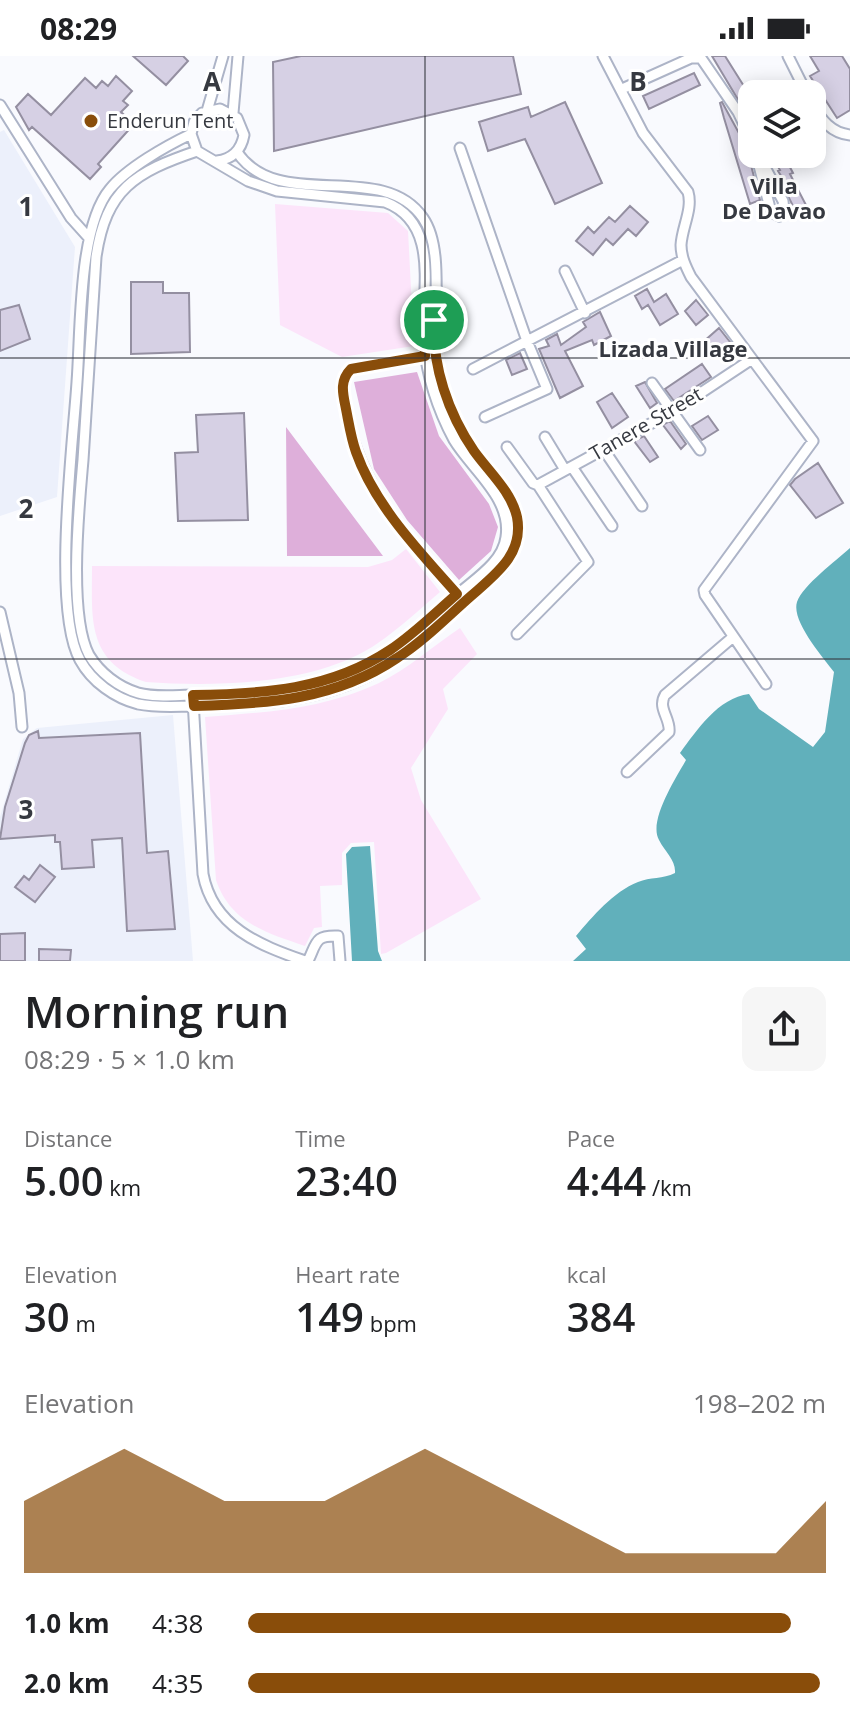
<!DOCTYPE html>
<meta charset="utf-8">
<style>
:root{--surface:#fff;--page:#f6f6f6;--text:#202124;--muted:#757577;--accent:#894d0a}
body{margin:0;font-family:"Open Sans",sans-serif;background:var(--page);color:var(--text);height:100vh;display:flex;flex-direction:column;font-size:30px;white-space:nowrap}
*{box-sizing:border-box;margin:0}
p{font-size:26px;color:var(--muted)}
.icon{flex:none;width:44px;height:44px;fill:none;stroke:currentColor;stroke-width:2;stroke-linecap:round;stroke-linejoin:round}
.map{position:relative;height:905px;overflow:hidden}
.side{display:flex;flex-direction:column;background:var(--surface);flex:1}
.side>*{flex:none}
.tools{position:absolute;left:738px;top:24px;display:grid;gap:16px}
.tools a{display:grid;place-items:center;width:88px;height:88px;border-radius:16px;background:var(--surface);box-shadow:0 4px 20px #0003;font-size:40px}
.pin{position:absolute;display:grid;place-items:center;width:68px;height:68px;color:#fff;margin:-34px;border:4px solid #fff;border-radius:50%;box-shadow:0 2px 8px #0007}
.round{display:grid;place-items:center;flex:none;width:84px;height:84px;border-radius:16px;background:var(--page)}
.overview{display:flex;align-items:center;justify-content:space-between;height:136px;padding:0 24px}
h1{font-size:44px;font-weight:600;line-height:60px}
.stats{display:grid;grid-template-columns:repeat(3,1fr);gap:12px;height:136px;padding:8px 24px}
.stats div{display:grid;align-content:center}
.stats b{font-size:40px;font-weight:600}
.stats small{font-size:22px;font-weight:400}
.stats p{font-size:22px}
.chart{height:224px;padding:16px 24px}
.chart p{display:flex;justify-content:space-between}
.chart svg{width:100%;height:144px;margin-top:8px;fill:var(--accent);opacity:.7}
ul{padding:0 24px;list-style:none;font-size:26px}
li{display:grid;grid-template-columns:128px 96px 1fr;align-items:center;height:60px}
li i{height:20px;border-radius:10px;background:var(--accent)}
.status{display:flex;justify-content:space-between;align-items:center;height:56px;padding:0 40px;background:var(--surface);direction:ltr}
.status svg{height:22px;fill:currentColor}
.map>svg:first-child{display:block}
</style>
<div class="status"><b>08:29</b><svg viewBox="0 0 49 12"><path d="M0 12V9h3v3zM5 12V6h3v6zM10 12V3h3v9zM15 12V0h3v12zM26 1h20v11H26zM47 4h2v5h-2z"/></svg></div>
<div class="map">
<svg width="850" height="905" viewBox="0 0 850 905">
<rect width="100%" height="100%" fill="#f9fafe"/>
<path fill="#ecf0fb" d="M4 74 75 191 57 441 0 460V76Z
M173 659 193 905H0V761L23 683 37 672Z"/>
<path fill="#fce4fa" d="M275 148 388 157 408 175 414 290 342 301 280 269Z
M406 493 440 536C420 553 400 572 378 587 318 629 217 631 146 626 86 606 92 562 92 510L368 511 392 504Z
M460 572 477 598 443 633 448 653 411 712 421 744 481 843 386 897 381 898 374 786 351 787 342 797V829L320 830 322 871 314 872 305 890C266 877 230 866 216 824L205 661C267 656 320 654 379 627 408 613 433 590 460 572Z"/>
<path fill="#deafda" d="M417 316 439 380 489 448 498 471 491 495 459 524 407 464 374 413 354 326Z
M286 371 383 500H287Z"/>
<path fill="#61b0bb" d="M850 492V905H573L586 893 576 880C593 860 613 836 638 826 650 821 663 823 675 817 676 804 665 796 659 784 648 765 676 722 686 704L680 697C697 674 718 642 749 638L759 653 813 691 825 676 834 616C823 601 791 565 797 546 803 529 836 505 850 492Z
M370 790 378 895 382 905H352L346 798 352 791Z"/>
<path fill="#d6d0e4" stroke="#948fa1" stroke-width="2" d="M133 0H183L188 5 166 29Z
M301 0H513L521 38 274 95 273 6Z
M712 0H725L752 43V67Z
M810 0H842L850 13V54L837 62 810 20 819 15Z
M694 17 700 29 649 53 643 40Z
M116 20 132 35 123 45 128 49 121 56 134 68 98 108 101 111 90 123 32 71 29 74 16 51 28 38 51 59 85 22 96 32 102 25 108 30Z
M565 46 602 127 555 148 525 83 488 95 479 66 528 51 531 61Z
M722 46 746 90 760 144 750 148 724 62 720 47Z
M770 98H783L793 117 790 118 794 126 807 151 796 156 780 124 783 123 778 115 780 114Z
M630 150 648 166 636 180 628 173 613 189 606 183 593 199 576 185 588 171 594 177 609 161 615 166Z
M131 226H163V237H189L190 296 131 298Z
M647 233 654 246 666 238 678 258 660 269 648 249 642 253 635 240Z
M696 244 708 259 696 269 685 255Z
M19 249 30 283 0 295V254Z
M600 256 611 280 594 289 592 284 565 295 583 330 560 342 539 293 549 290 546 284 557 278 561 289 586 271 583 266Z
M719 272 730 286 711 300 702 287Z
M520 297 527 313 512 319 506 304Z
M702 308 711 321 674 345 665 333Z
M645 326 657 347 650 352 636 330Z
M612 337 628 361 612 372 597 346Z
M244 357 248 464 178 465 175 397 198 396 196 359Z
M708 360 718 374 702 384 692 370Z
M670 365 686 388 681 393 663 369Z
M644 380 658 401 650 406 634 385Z
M818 407 843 447 816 462 790 429 795 423Z
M38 675 39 682 140 677 147 797 168 795 175 873 127 875 122 782 92 784 94 811 62 813 60 786H55V779L0 783 5 751 25 687 29 679Z
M40 809 55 821 35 846 15 831 24 820 29 824Z
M25 877V905H0V878Z
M39 893 71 894 70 905H39Z"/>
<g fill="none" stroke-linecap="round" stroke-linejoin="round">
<defs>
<path id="street" d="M603 0 643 77 688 136C693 153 682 171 681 189 681 201 686 211 691 221L813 385 704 534 705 539 766 628
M788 0 807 38
M622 33 691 2H701L738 56 752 85
M0 49 71 162 89 182
M812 49C822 64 831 77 850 79
M207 55 223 0
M233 57 238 0
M191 78C166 90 127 112 110 133 78 171 81 275 77 326 73 388 52 554 80 604 92 626 115 642 138 648 157 652 177 650 196 650 254 649 312 647 366 621 403 602 433 573 464 546 483 529 512 512 516 485 524 440 483 413 463 377 452 358 444 337 439 316 429 272 447 196 423 162 382 102 278 158 237 96
M460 92 527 285 547 333 485 361
M197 95C135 116 106 133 96 201 92 269 87 336 83 404 79 451 68 559 89 599 100 617 118 631 138 637 156 642 177 639 195 639 250 638 305 636 357 613 395 596 426 565 458 538 475 523 503 506 506 481 512 442 472 414 454 384 438 354 427 321 424 287 420 240 443 168 385 146L277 135 248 125 197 95 191 78 194 66 202 57 220 53 237 62 244 79C241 95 232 103 217 105
M756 98 771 156 779 160 784 154 783 145 758 98
M565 215 585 257
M429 300 351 313C338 326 344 342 347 359 362 435 409 484 459 541
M473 313 683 204
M652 327 700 394
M545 381 565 414
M507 391 533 427 538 429 588 506 517 578
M604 394 642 450
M572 411 612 470
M538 429 672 356 752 303
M0 556 19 637 22 671
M193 644 203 818C213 871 259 889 305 905
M627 716 669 676C671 663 657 652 665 639L733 581
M308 905C317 886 315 879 338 880L340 905"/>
</defs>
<use href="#street" stroke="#adb4c7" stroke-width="13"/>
<use href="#street" stroke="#fff" stroke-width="9"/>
</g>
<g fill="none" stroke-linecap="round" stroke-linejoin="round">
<defs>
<path id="route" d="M424 263 434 264C432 310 448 357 474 395 489 416 511 435 517 461 524 498 496 518 471 540 447 561 424 585 397 602 335 644 266 648 194 650L193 639C263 638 330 634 390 594 414 578 435 557 457 538 420 496 375 450 356 396 351 382 349 368 346 353 343 338 339 325 351 313L425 300Z"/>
</defs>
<use href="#route" stroke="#fff" stroke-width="16"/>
<use href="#route" stroke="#894d0a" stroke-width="10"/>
</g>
<path fill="none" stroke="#363940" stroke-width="2" stroke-opacity="0.55" d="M425 0V905M0 302H850M0 603H850"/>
<circle fill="#894d0a" stroke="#fff" stroke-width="3" cx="91" cy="65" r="8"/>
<g text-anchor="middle" stroke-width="6" stroke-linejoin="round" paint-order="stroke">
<g font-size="20" fill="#363940" stroke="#fff" text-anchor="start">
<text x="107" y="72">Enderun Tent</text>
</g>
<g font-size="20" fill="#363940" stroke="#fff">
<text transform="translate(646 368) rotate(-30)" y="7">Tanere Street</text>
</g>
<g font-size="22" font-weight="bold" fill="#363940" stroke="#fff">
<text x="774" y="138">Villa<tspan x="774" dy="25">De Davao</tspan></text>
<text x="673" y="301">Lizada Village</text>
</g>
</g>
<g font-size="26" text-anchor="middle" font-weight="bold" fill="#363940" stroke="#fff" stroke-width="6" stroke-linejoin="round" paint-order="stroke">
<text x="212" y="35">A</text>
<text x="638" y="35">B</text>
<text x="26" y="160">1</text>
<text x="26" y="462">2</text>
<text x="26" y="763">3</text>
</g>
</svg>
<div class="tools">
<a><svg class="icon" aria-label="layers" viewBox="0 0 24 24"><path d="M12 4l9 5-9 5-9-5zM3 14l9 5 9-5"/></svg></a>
</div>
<div class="pin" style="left:434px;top:264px;background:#1e9e55"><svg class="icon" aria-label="arrive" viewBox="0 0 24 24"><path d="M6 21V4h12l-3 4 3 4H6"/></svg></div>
</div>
<section class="side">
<div class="overview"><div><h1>Morning run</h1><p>08:29 · 5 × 1.0 km</p></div><a class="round"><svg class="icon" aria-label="share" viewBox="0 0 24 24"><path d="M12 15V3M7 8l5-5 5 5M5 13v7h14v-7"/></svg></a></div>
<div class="stats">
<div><p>Distance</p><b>5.00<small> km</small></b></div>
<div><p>Time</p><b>23:40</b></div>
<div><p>Pace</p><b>4:44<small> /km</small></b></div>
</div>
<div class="stats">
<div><p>Elevation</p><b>30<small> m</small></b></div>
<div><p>Heart rate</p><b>149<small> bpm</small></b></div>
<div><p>kcal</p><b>384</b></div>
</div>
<div class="chart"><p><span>Elevation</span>198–202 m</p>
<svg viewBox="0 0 160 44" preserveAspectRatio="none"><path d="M0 44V22L10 14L20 6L30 14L40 22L50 22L60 22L70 14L80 6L90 14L100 22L110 30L120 38L130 38L140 38L150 38L160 22V44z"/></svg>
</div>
<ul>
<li><b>1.0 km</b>4:38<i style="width:94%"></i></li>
<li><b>2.0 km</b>4:35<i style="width:99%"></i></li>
</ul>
</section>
